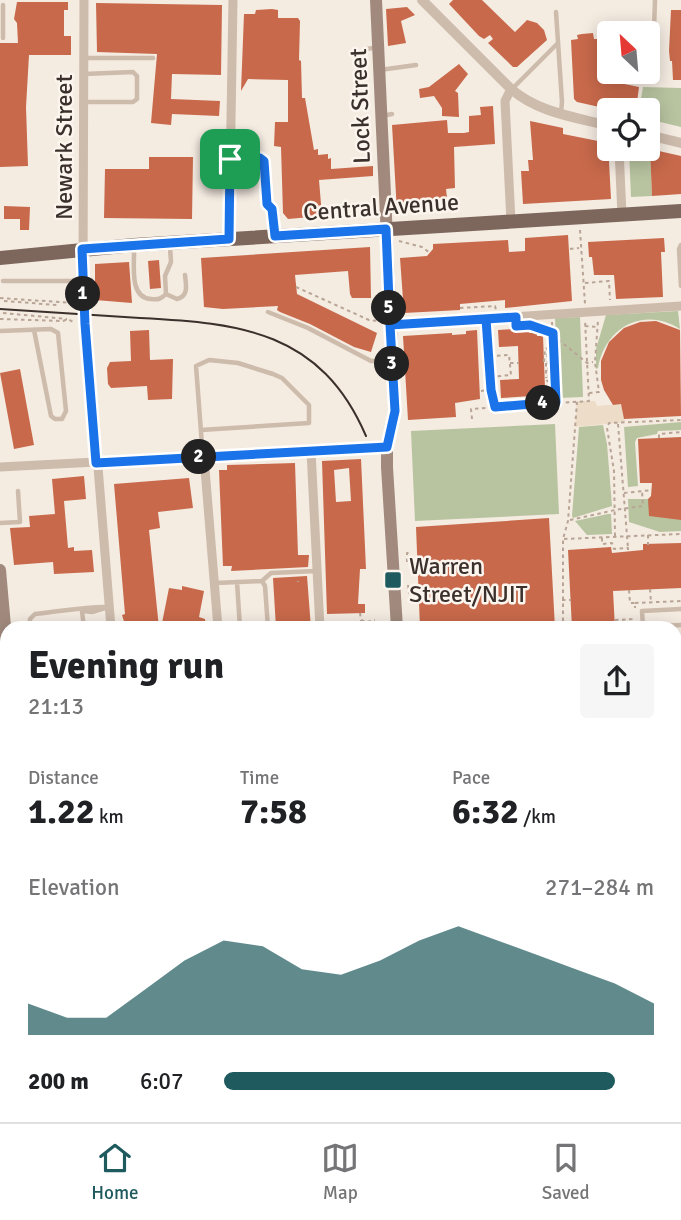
<!DOCTYPE html>
<meta charset="utf-8">
<style>
:root{--surface:#fff;--page:#f6f6f6;--text:#202124;--muted:#757577;--line:#e0e0e0;--accent:#1f5a5e}
body{margin:0;font-family:Signika,sans-serif;background:var(--page);color:var(--text);height:100vh;display:flex;flex-direction:column;font-size:26px;white-space:nowrap}
*{box-sizing:border-box;margin:0}
p{font-size:23px;color:var(--muted)}
.icon{flex:none;width:38px;height:38px;fill:none;stroke:currentColor;stroke-width:2;stroke-linecap:round;stroke-linejoin:round}
.map{position:relative;flex:1;overflow:hidden}
.drawer{position:absolute;left:0px;top:621px;width:682px;height:502px;display:flex;flex-direction:column;background:var(--surface);border-radius:21px 21px 0 0;box-shadow:0 4px 18px #0003}
.drawer>*{flex:none}
.needle{width:46px;rotate:334deg}
.tools{position:absolute;left:597px;top:21px;display:grid;gap:14px}
.tools a{display:grid;place-items:center;width:63px;height:63px;border-radius:7px;background:var(--surface);box-shadow:0 4px 18px #0003;font-size:35px}
.pin{position:absolute;display:grid;place-items:center;width:60px;height:60px;color:#fff;margin:-30px;border-radius:14px;box-shadow:0 4px 10px #0006}
.km{position:absolute;width:35px;height:35px;margin:-18px;border-radius:50%;background:#222;color:#fff;font-size:19px;line-height:35px;text-align:center}
.round{display:grid;place-items:center;flex:none;width:74px;height:74px;border-radius:7px;background:var(--page)}
.head{display:flex;align-items:center;justify-content:space-between;height:119px;padding:0 28px}
h1{font-size:38px;font-weight:700;line-height:52px}
.metrics{display:grid;grid-template-columns:repeat(3,1fr);gap:10px;height:119px;padding:7px 28px}
.metrics div{display:grid;align-content:center}
.metrics b{font-size:35px;font-weight:700}
.metrics small{font-size:19px;font-weight:400}
.metrics p{font-size:19px}
.chart{height:196px;padding:14px 28px}
.chart p{display:flex;justify-content:space-between}
.chart svg{width:100%;height:126px;margin-top:7px;fill:var(--accent);opacity:.7}
ul{padding:0 28px;list-style:none;font-size:23px}
li{display:grid;grid-template-columns:112px 84px 1fr;align-items:center;height:52px}
li i{height:18px;border-radius:9px;background:var(--accent)}
.dock{display:flex;justify-content:space-around;align-items:center;height:98px;border-top:2px solid var(--line);background:var(--surface);font-size:19px;color:var(--muted)}
.dock a{display:grid;justify-items:center;gap:4px}
.dock .selected{color:var(--accent)}
.map>svg:first-child{display:block}
</style>
<div class="map">
<svg width="681" height="1122" viewBox="0 0 681 1122">
<rect width="100%" height="100%" fill="#f4ebe1"/>
<path fill="#b8c4a0" d="M643 87 681 88V127L648 119V110H639Z
M629 149H650L652 196 631 197Z
M678 311 680 329C644 306 605 327 598 368L596 369V349L606 315Z
M580 317 583 397 559 398 555 318Z
M681 422V430L658 431 657 434 637 438 635 442 638 486 628 487 624 427Z
M555 424 559 514 415 521 411 431Z
M603 425 607 444 612 506 573 518 572 516 579 427Z
M628 499H648L681 520V531L660 532 629 522Z
M608 514H611L612 534 587 535 575 521Z"/>
<path fill="#ecdcc8" d="M577 401H595L597 406 621 404 625 422 575 427Z"/>
<path fill="#c8694b" fill-rule="evenodd" d="M453 0H482L515 32 527 20 537 23 544 30 547 40 517 67H513L488 43 493 39 490 35 484 39 479 36 449 4Z
M17 2H68V10H64V36H71V55H29L26 107 28 166 0 167V43H18L17 23 14 19Z
M96 3 222 5 221 75 172 74 171 99 220 101 219 116 172 114 171 125 151 123 157 54 97 52Z
M407 7 415 15 401 21 406 43 388 46 386 9Z
M272 9 278 10V18H298L300 21 299 60 301 61 302 98H305L314 150 318 149V155L328 154V159L331 158V169L373 166V176L319 180 322 216 288 219 283 213 281 147 274 146 275 122H288V80L248 79 241 91 244 14H255L256 10Z
M671 10H681V80H673L672 61H670L669 51Z
M593 33 594 39H597V53L601 55 598 58 600 79 639 87 636 110H613L577 102 574 99 571 40 578 39 577 35 582 34Z
M459 64 468 74 455 91 458 93 459 117 442 116V108L434 96 420 98 419 89 429 87Z
M493 106 495 144 454 147 455 188 446 189 447 198 443 209 397 212 392 125 447 120 448 133H464L469 132V116L481 115 480 107Z
M530 121 563 128V134L608 143 611 199 523 204 521 171H529L528 160H533Z
M650 149 681 156V194L652 196Z
M149 157H193L192 219 104 218 105 169H149Z
M4 206 30 207 29 230H20V219H4Z
M568 235 572 301 505 308V300L460 304V310L404 313 400 258 427 256 433 249V244L508 240 509 252 525 251V238Z
M664 238 665 252H661L663 297 616 299 614 275H594L592 257H589L588 242Z
M370 247 371 298H352L350 294 348 271 295 275 297 294 377 333 371 352 354 347 310 324 280 312 277 310 278 306 223 309 204 307 201 258Z
M159 260 161 288 150 289 148 261Z
M129 262 132 303 95 300V264Z
M656 321 680 330 681 416 624 419 621 404 613 405 604 390 601 380V361L609 342 624 328 640 322Z
M529 328V333L537 332V336H543L545 388H540V391L532 392V396L501 398 500 380 519 379 518 346 499 347 498 330Z
M149 330 150 360 173 359 172 399 148 400 147 386 111 388 108 384 107 368 110 362 131 361 130 331Z
M477 330 480 399 455 403 456 417 408 420 403 336 452 333V335L466 334V331Z
M20 369 34 445 14 449 0 373Z
M681 437V520L649 516 648 499 651 496 652 483H640L638 439Z
M361 459 366 569H360L358 604H365V613L327 614 322 461ZM349 468 351 501 336 502 334 470Z
M295 463 298 555H309L308 567 231 571 232 566H223L219 470H227V465Z
M84 476 86 499 64 501 68 548 74 547V551L92 550 94 572 54 574 53 562 14 565 10 528 30 527 29 516 55 514 52 479Z
M189 478 193 508 158 512 160 528 149 530 159 628 150 624 146 628H126L122 615 125 614 114 484Z
M549 518 555 628H420L416 527Z
M681 543V588L613 591 615 628H572L568 550 611 547 612 553 643 550V544Z
M307 576 311 628H276L273 578Z
M182 586 204 591 199 617 205 619 206 628H161L169 588 182 590Z
M7 1057V1122H0V1058Z"/>
<g fill="none" stroke-linecap="round" stroke-linejoin="round">
<path stroke="#b9a596" stroke-width="2" stroke-dasharray="3.5 3.5" stroke-linecap="butt" d="M580 230 585 304
M399 241 422 247 430 253
M570 249 579 248
M585 283 609 281 610 300
M296 287 369 320 378 321
M0 298 73 303
M4 301 57 305
M460 308 495 306 496 310
M3 313 67 319
M0 319 63 321 68 319 75 323
M552 322 556 401
M533 325 551 332
M585 326 597 327
M487 328 491 390 495 406
M553 335 587 363 593 362
M490 356 509 355 511 375 490 377
M544 362 545 349 547 348 549 382 546 380
M510 363H519
M546 363V378
M481 391 490 390
M589 393 599 392 595 362 598 320
M472 419 471 409 589 401 585 320
M618 424 628 548
M659 438V434L681 432
M624 493 652 490
M570 520 615 510 643 506 642 491
M648 535V545
M615 536 614 471 607 428 609 423 681 420
M602 538V544L612 543 614 549 628 548V551
M564 539 681 534
M407 562V553H410
M298 581V582
M408 585 409 593H413
M650 589 651 603
M629 590 630 603H635V608
M562 600H571
M635 603 681 601
M360 613 361 620 366 622 375 620
M615 620 635 619
M563 628V539L568 521 577 402
M679 1010 681 1009
M482 1116H491
M475 1122 477 1116"/>
<path stroke="#cdbbac" stroke-width="4.5" d="M3 5V38
M556 12 562 102 561 112
M367 49 378 47
M84 58H153
M653 58 655 0
M380 70 416 65
M84 74 133 72 137 76V99L133 102H84
M512 89 558 43
M382 116 392 114
M231 159 260 158 264 161 266 204 272 209 274 234
M681 245 679 249 681 286
M134 246C135 262 128 298 151 299 158 300 161 299 166 294
M3 281H82
M166 294 165 276 171 262 170 247
M166 294 177 299C189 296 186 285 185 275
M268 312 308 328 371 361 391 360
M0 331 51 329 58 333 66 411 62 419H55L51 416 34 330
M201 430 309 423V405L282 378 273 374 238 363 209 360 196 366 202 445 204 456
M0 523 20 522 18 491
M262 581 271 573 316 571
M237 582 240 628
M215 583 262 581 265 586 268 628
M82 611 84 628
M83 611 92 612 105 608
M643 627 681 625
M30 628V619L35 614C59 612 85 606 109 607
M643 628 642 611 681 609
M676 642 681 641
M0 845 7 844
M0 857 7 856
M4 935H7
M676 1024V1026
M676 1096H681
M637 1116V1122
M658 1116V1122"/>
<path stroke="#cdbbac" stroke-width="7" d="M531 1116V1122"/>
<path stroke="#cdbbac" stroke-width="9" d="M84 0 83 281 111 628
M619 149 622 215
M511 222 505 101 511 89
M229 239 233 0
M390 325 681 306
M311 451 320 628
M204 457 218 628
M0 467 387 447
M676 894 681 893
M182 1116 183 1122
M238 1116 239 1122
M286 1116 287 1122
M407 1122 433 1121"/>
<path stroke="#cdbbac" stroke-width="10" d="M422 0 511 89C539 113 575 117 609 126
M648 135 681 143"/>
<path stroke="#a18a7d" stroke-width="12" d="M376 0 395 411 387 447V467L397 628
M0 570 7 649
M676 667 681 666
M0 694H7
M676 860H681
M52 1116 53 1122"/>
<path stroke="#7d675c" stroke-width="14" d="M0 258 134 245 681 211
M0 1044 7 1043
M676 1057 681 1060"/>
<path stroke="#3b302b" stroke-width="2" d="M0 309C47 312 93 315 140 318 240 323 321 331 366 436"/>
</g>
<g fill="none" stroke-linecap="round" stroke-linejoin="round">
<defs>
<path id="route" d="M230 159 229 239 82 249 85 324 96 463 387 447 395 411 390 325 486 319 491 390 495 407 556 402 553 333 530 325 516 326V317L390 325 386 229 275 236 272 209 267 204 264 161 260 158 230 159"/>
</defs>
<use href="#route" stroke="#fff" stroke-width="14"/>
<use href="#route" stroke="#1a73e8" stroke-width="9"/>
</g>
<rect fill="#1f5a5e" stroke="#fbf5ee" stroke-width="2.5" x="384" y="571" width="18" height="18" rx="3.5"/>
<g text-anchor="middle" stroke-width="5" stroke-linejoin="round" paint-order="stroke">
<g font-size="24" fill="#3b302b" stroke="#fbf5ee">
<text transform="translate(360 106) rotate(-92)" y="8">Lock Street</text>
<text transform="translate(64 147) rotate(-90)" y="8">Newark Street</text>
<text transform="translate(381 207) rotate(-4)" y="8">Central Avenue</text>
</g>
<g font-size="24" fill="#3b302b" stroke="#fbf5ee" text-anchor="start">
<text x="409" y="574">Warren<tspan x="409" dy="28">Street/NJIT</tspan></text>
</g>
</g>
</svg>
<div class="tools">
<a><svg class="needle" viewBox="-14 -14 28 28"><path d="M0-13l5 13h-10z" fill="#e53935"/><path d="M0 13l5-13h-10z" fill="#757577"/></svg></a>
<a><svg class="icon" aria-label="locate" viewBox="0 0 24 24"><circle cx="12" cy="12" r="6"/><path d="M12 2v4M12 18v4M2 12h4M18 12h4"/></svg></a>
</div>
<div class="pin" style="left:230px;top:159px;background:#1e9e55"><svg class="icon" aria-label="arrive" viewBox="0 0 24 24"><path d="M6 21V4h12l-3 4 3 4H6"/></svg></div>
<b class="km" style="left:83px;top:294px">1</b>
<b class="km" style="left:199px;top:457px">2</b>
<b class="km" style="left:392px;top:364px">3</b>
<b class="km" style="left:543px;top:403px">4</b>
<b class="km" style="left:389px;top:308px">5</b>
<section class="drawer">
<div class="head"><div><h1>Evening run</h1><p>21:13</p></div><a class="round"><svg class="icon" aria-label="share" viewBox="0 0 24 24"><path d="M12 15V3M7 8l5-5 5 5M5 13v7h14v-7"/></svg></a></div>
<div class="metrics">
<div><p>Distance</p><b>1.22<small> km</small></b></div>
<div><p>Time</p><b>7:58</b></div>
<div><p>Pace</p><b>6:32<small> /km</small></b></div>
</div>
<div class="chart"><p><span>Elevation</span>271–284 m</p>
<svg viewBox="0 0 160 44" preserveAspectRatio="none"><path d="M0 44V33L10 38L20 38L30 28L40 18L50 11L60 13L70 21L80 23L90 18L100 11L110 6L120 11L130 16L140 21L150 26L160 33V44z"/></svg>
</div>
<ul>
<li><b>200 m</b>6:07<i style="width:91%"></i></li>
</ul>
</section>
</div>
<nav class="dock">
<a class="selected"><svg class="icon" aria-label="home" viewBox="0 0 24 24"><path d="M3 11l9-7 9 7M6 9v11h12V9"/></svg>Home</a>
<a><svg class="icon" aria-label="map" viewBox="0 0 24 24"><path d="M3 6l6-2 6 2 6-2v14l-6 2-6-2-6 2zM9 4v14M15 6v14"/></svg>Map</a>
<a><svg class="icon" aria-label="saved" viewBox="0 0 24 24"><path d="M7 4h10v16l-5-4-5 4z"/></svg>Saved</a>
</nav>
